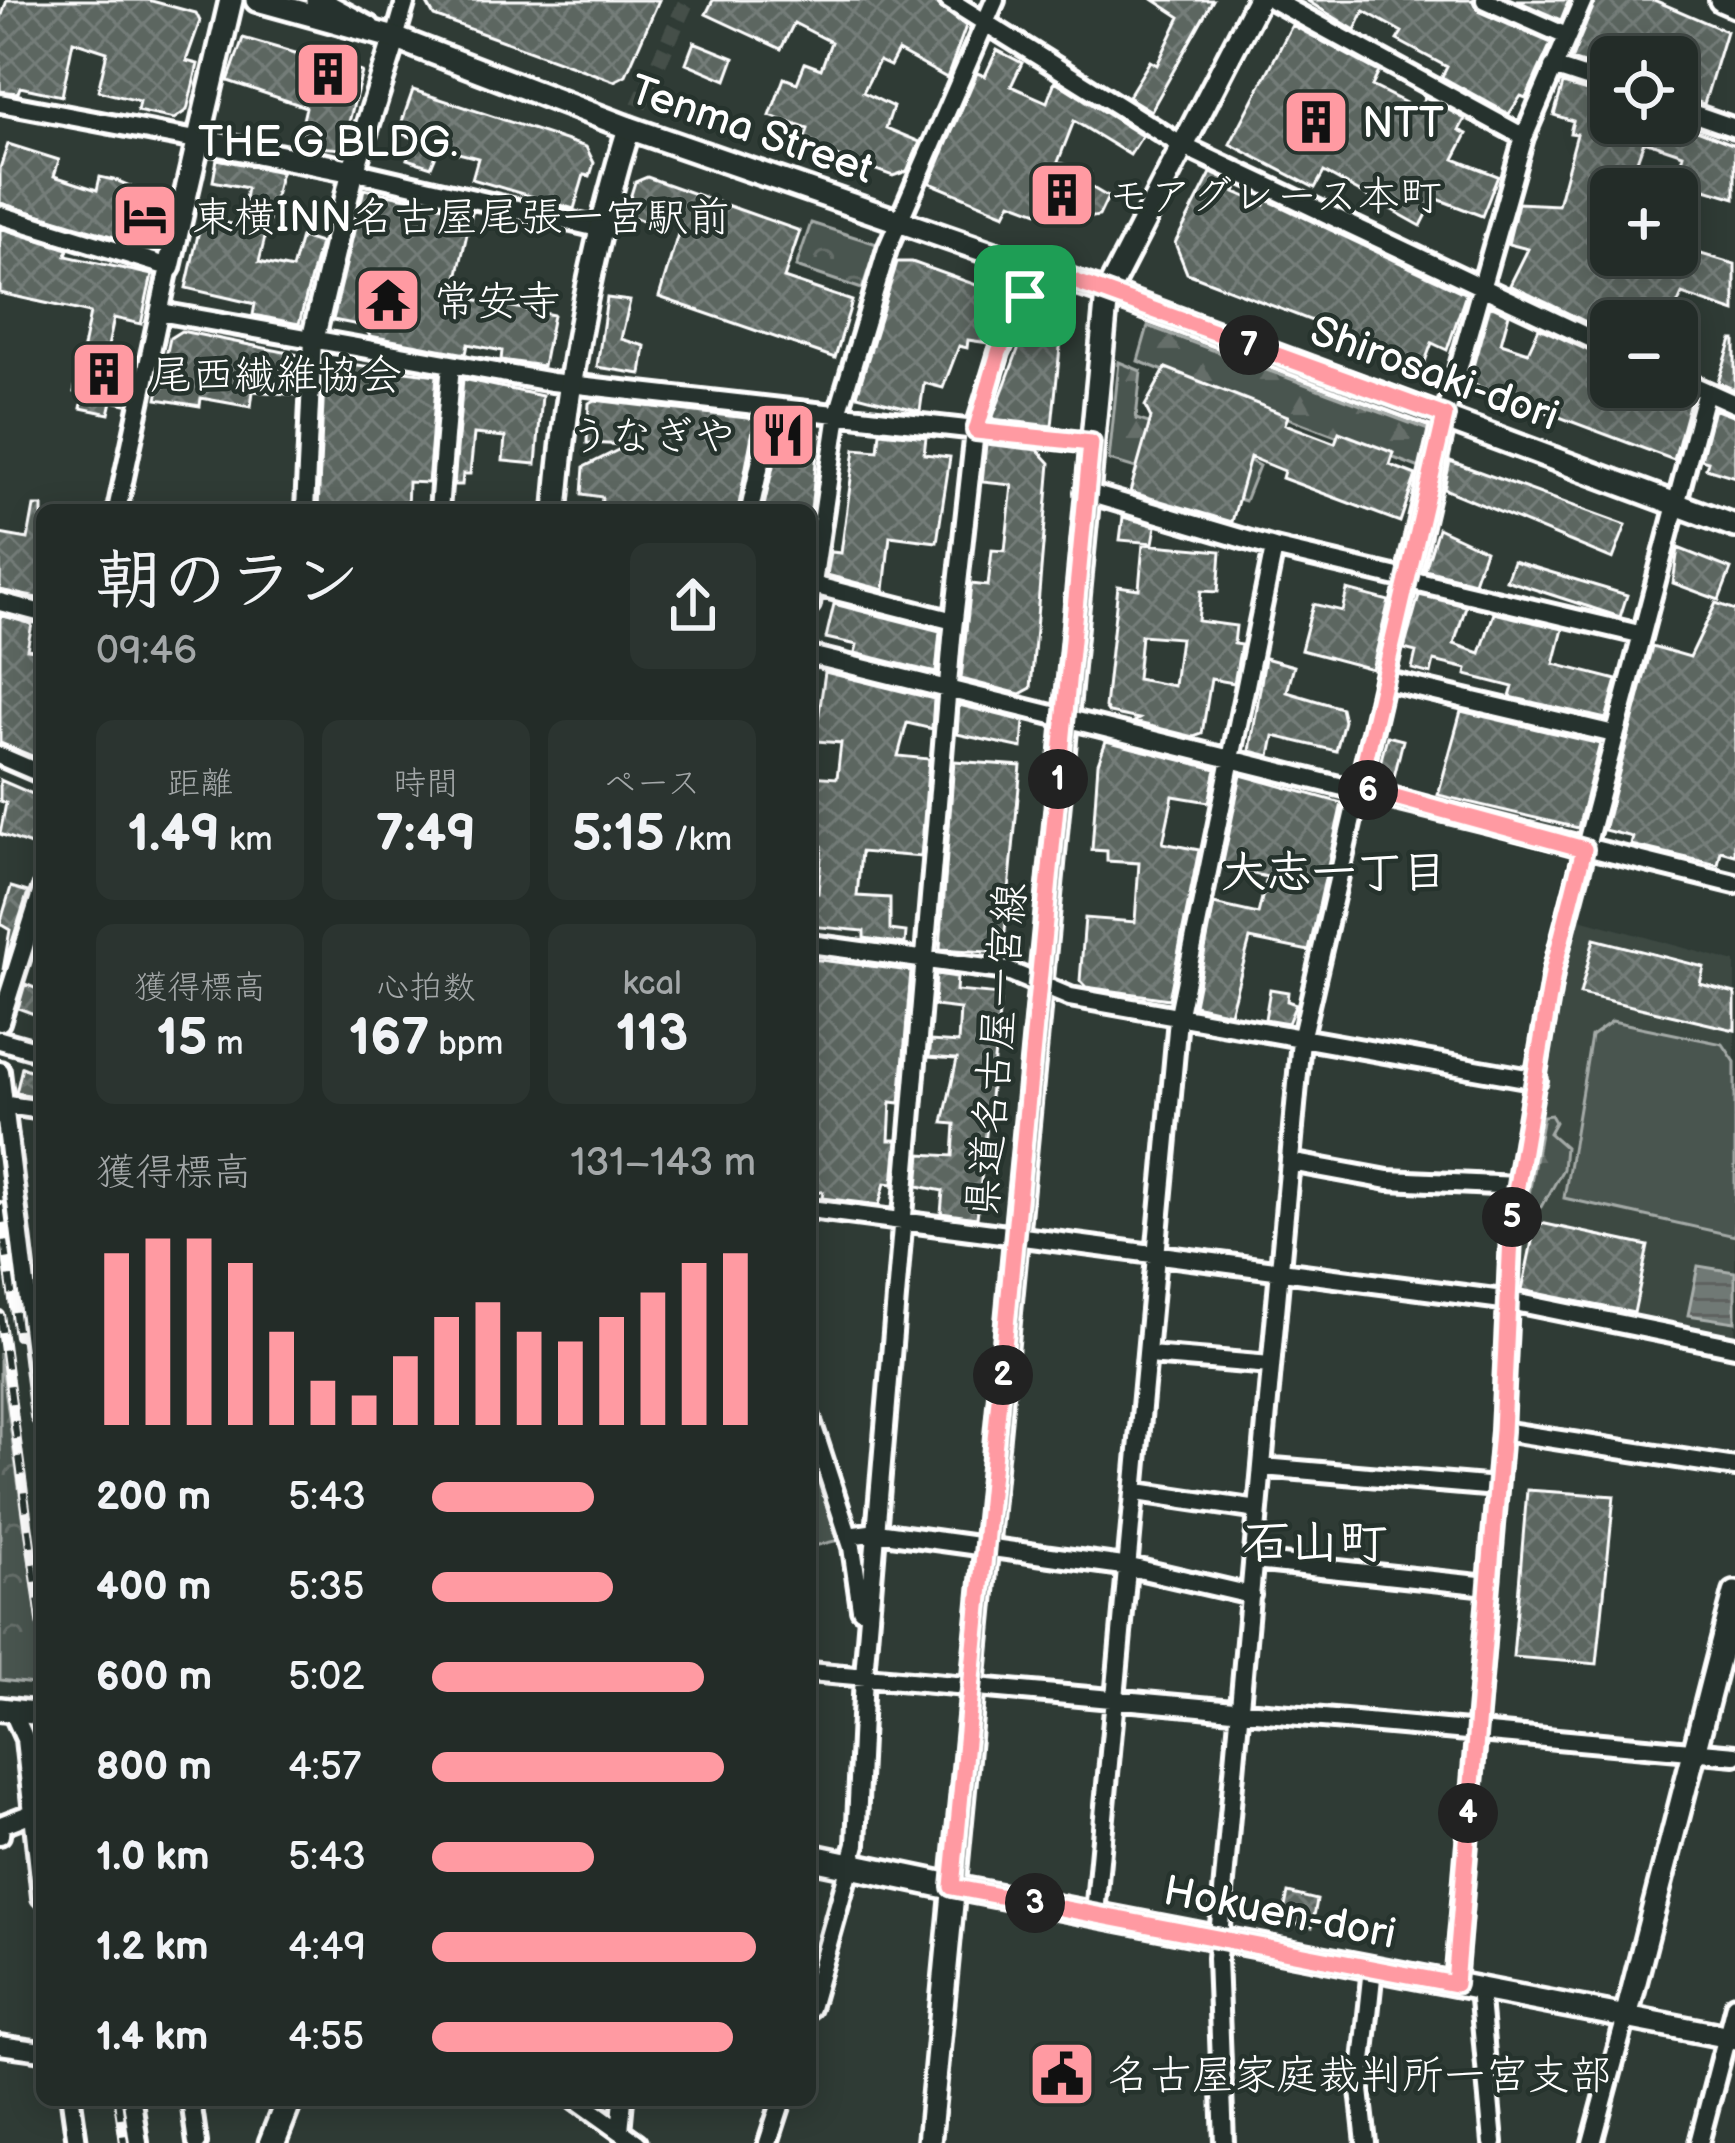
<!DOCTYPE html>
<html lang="ja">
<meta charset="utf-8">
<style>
:root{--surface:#232c28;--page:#2b3430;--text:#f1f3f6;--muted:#a3a7a8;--line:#404845;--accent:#ff9aa2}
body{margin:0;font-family:"Balsamiq Sans","Klee One",sans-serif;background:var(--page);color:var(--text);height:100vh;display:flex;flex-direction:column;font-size:45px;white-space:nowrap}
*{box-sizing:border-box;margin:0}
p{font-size:39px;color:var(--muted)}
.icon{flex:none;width:66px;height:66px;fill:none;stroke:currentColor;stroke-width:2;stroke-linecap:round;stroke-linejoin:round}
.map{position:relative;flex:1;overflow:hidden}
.details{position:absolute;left:36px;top:504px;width:780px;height:1602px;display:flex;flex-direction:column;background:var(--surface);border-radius:18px;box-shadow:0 6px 30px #0003,0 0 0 3px var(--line)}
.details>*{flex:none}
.controls{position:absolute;left:1590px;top:36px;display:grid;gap:24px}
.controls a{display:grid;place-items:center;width:108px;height:108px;border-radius:18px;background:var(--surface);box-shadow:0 6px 30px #0003,0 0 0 3px var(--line);font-size:60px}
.pin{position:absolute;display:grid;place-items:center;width:102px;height:102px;color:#fff;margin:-51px;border-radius:24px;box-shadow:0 6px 18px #0006}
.km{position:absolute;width:60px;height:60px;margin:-30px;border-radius:50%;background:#222;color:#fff;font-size:33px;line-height:60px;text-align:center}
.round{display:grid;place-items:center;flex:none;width:126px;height:126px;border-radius:18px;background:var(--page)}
.summary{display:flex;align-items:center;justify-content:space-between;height:204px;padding:0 60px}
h1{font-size:66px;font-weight:600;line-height:90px}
.metrics{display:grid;grid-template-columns:repeat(3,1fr);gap:18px;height:204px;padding:12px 60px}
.metrics div{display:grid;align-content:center;border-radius:18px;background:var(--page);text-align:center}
.metrics b{font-size:51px;font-weight:600}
.metrics small{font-size:33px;font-weight:400}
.metrics p{font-size:33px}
.chart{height:336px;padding:24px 60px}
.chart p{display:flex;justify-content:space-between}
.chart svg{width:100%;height:216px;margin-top:12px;stroke:var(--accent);stroke-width:6}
ul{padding:0 60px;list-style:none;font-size:39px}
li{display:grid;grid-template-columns:192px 144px 1fr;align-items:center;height:90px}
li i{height:30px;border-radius:15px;background:var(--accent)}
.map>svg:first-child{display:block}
</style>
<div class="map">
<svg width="1735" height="2143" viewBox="0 0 1735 2143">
<defs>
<pattern id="forest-firs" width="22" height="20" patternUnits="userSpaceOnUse" patternTransform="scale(3)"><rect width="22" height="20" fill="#4a544f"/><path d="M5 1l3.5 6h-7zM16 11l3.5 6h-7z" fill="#656e69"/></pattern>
<pattern id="park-crowns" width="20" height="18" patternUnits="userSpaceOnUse" patternTransform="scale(3)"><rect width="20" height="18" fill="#4a544f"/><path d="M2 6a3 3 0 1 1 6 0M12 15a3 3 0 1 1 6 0" fill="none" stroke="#656e69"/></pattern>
<pattern id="water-rules" width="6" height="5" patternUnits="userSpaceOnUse" patternTransform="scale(3)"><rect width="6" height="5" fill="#707975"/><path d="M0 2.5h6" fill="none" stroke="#5e6260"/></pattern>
<pattern id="building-cross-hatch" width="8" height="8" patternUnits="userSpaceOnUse" patternTransform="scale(3)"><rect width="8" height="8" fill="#5b6661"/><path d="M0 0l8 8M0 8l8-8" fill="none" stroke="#747d79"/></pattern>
</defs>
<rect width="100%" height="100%" fill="#2f3b35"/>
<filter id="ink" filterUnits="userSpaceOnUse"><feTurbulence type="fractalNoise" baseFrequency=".00833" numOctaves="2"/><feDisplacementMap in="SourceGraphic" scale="24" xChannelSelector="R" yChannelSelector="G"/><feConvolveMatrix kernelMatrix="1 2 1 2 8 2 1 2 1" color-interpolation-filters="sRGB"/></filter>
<g filter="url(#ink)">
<path fill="#3c4842" d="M1573 917 1735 962V1339L1521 1296 1517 1290 1519 1216Z"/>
<path fill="url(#forest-firs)" stroke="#a4aaa7" stroke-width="3" d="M1148 326 1431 431 1420 468 1138 361Z
M1119 362 1141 371 1136 419 1229 449 1259 466 1245 501 1109 460Z
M1551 1115 1555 1122 1549 1133 1565 1147 1563 1169 1542 1207 1526 1211 1543 1116Z
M810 1447 839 1540 810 1547Z"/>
<path fill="url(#park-crowns)" stroke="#a4aaa7" stroke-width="3" d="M811 223 877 244 862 289 796 267Z
M0 1353 42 1650V1685L0 1680Z"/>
<path fill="#4a544f" stroke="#a4aaa7" stroke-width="3" d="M1612 1021 1723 1044 1735 1062V1236L1564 1198 1591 1036Z"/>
<path fill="url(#water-rules)" stroke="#a9afac" stroke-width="3" d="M1698 1266 1735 1272V1322L1688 1315Z"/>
<path fill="url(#building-cross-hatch)" stroke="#fff" stroke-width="3" fill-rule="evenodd" d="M7 0H148L196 13 200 21 186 61 198 64 187 110 174 119 137 111 139 101 98 91 107 52 73 41 62 96 20 87 18 93 0 91V21Z
M425 0H659L626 75 614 81 434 16Z
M713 0H931L966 26 947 78 898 51 890 66 879 61 863 92 893 107 886 128 920 142 907 171 893 176 803 144 808 129 770 116 784 78 797 83 805 63 821 69 831 42 794 23 781 49 706 14Z
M1154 0H1213L1151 111 1128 97 1150 61 1157 65 1180 17Z
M1306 0H1472L1480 12 1551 43 1526 98 1521 96 1509 114 1442 77 1447 67 1397 40 1402 32 1364 11 1355 30Z
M1516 0H1569L1561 20Z
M1596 0H1654L1726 31 1704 104 1677 95V57H1611V73L1571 60Z
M1292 25 1379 72 1372 86 1418 109 1425 97 1465 119 1459 130 1467 134 1454 159 1498 176 1482 216 1435 198 1421 226 1324 172 1315 188 1230 144Z
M243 38 362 72 342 149 304 146 308 134 300 133 306 107 228 81Z
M694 42 734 58 726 80 686 63Z
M997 50 1022 63 1011 86 1047 102 1055 81 1142 136 1130 155 1074 121 1058 162 1090 173 1086 184 1108 197 1099 216 1065 222 1011 202 1005 214 930 183 977 73 985 76Z
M1563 84 1611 98V123L1677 122 1735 145V198L1676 180 1683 154 1644 141 1627 189H1611V255H1677L1681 248 1735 264V312L1682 294 1670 321H1611V334L1510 285 1528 249 1508 244 1518 203 1558 205 1577 134 1570 133 1573 121 1554 115Z
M413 90 586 147 594 163 590 176 584 175 574 209 472 179 478 158 439 148 431 167 407 159 415 138 398 133Z
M8 144 59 160 54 176 97 190 100 177 118 181 169 203 158 250 0 203V168Z
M217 159 281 172 259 262 292 269 301 237 320 243 299 324 253 315 255 304 186 288 202 217 240 226 247 188 213 181Z
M1211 173 1238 186 1235 192 1265 205 1267 200 1466 294 1447 350 1432 343 1424 364 1187 273 1175 243Z
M647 177 800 231 784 278 852 301 835 358 659 297 681 224 652 214 649 223 625 214 635 182Z
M364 189 472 212 453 295 553 315 543 366 501 360 502 351 468 344 466 354 370 336 364 326 333 320Z
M0 228 68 249 66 256 152 275 141 324 114 318 107 351 134 356 125 404 112 401 109 414 81 408 84 394 74 392 90 313 0 293Z
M897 262H912L1010 297 989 343 968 340 967 348 959 346 943 388 924 383 920 411 857 395Z
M607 298 630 301 621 339 645 346 641 374 597 367Z
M1490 305 1509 314 1501 343 1528 352 1539 328 1611 361V387H1668L1691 398 1674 460 1474 385 1470 377Z
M1034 307 1045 312 1061 338 1052 426 992 419Z
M181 331 299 355 298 395 253 391 251 407 201 398 200 406 157 399 170 338Z
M1732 340H1735V390L1718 382Z
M325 361 437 375 428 483 408 482 407 510H318Z
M1166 368 1288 416 1285 424 1335 443 1339 432 1394 453 1390 465 1416 475 1400 522 1282 478 1284 471 1250 457 1232 522 1130 492 1151 418 1145 406Z
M463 379 542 396 536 464 503 461 505 437 474 434 470 474H463L462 485H454Z
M594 400 755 419 738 510H601L602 497 582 494 584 467 628 445 587 443 589 403Z
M1714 409 1735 417V477L1706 468 1708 461 1701 459Z
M783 423 813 426 819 434 811 510H763Z
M880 432 926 437 924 454 950 457 937 542 890 536 884 590 827 575 831 552 841 553 855 449 878 451Z
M986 444 1038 450 1050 463 1031 688 1020 694 961 679 971 584 988 586 992 550 1005 551 1012 485 982 482Z
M1450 461 1626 525 1613 559 1444 489Z
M34 506H42V595L37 598 0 590V534L28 539Z
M1123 517 1156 526 1153 543 1120 540Z
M1438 528 1485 550 1474 582 1425 570Z
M1143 544 1221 551 1218 592 1201 591 1198 621 1236 626 1234 644 1241 645 1234 683 1211 679 1202 734 1194 737 1134 722 1139 719 1109 713 1105 707 1118 586 1139 589ZM1141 635 1180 638 1174 686 1137 679Z
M1678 548 1731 569 1719 600 1673 583Z
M1513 561 1627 595 1620 617 1506 580Z
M1347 590 1389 601 1372 669 1301 650 1313 604 1342 611Z
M1419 595 1466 606 1454 644 1480 653 1494 613 1563 629 1554 664 1617 680 1606 719 1510 697 1513 687 1466 675 1467 669 1434 661 1431 674 1412 669 1416 652 1404 649Z
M1716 603 1735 610V855L1721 851 1718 865 1631 845 1633 837 1604 830 1652 646 1690 657Z
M834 604 940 631 936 673 855 653 857 645 826 638Z
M0 615 32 624 27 649 42 651V760L0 743Z
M1265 658 1294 666 1287 692 1341 708 1344 721 1336 751 1274 736 1270 756 1250 751Z
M825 672 934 699 932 729 907 723 898 756 929 759 921 857 861 852 857 896 890 898V930L906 932 905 944 864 938V931L810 926V892L818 893 822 846 810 845V776L837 778 841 743 815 741Z
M959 705 1024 721 1022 748 957 734Z
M1461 711 1600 744 1578 828 1438 795Z
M1387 736 1403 740 1393 781 1377 776Z
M1106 741 1216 769 1209 802 1173 796 1163 843 1199 850 1169 999 1086 987 1080 981 1085 918 1135 922 1139 863 1107 861V851L1092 850 1098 763Z
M954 761 1021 766 1003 953 940 949Z
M1241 775 1342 803 1309 951 1250 939 1230 1013 1194 1005 1214 904 1258 914 1267 877 1222 867Z
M0 780 42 798V849L0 834 6 803 0 801Z
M11 887 28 892 3 970 10 930 0 924Z
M1594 939 1704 967 1700 984 1735 993V1030L1580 994Z
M811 959 911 971 900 1103 891 1102 889 1140H897L893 1184 885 1183 879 1205 822 1198 823 1192 810 1190Z
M936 974 957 977 956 991 1001 995 977 1218 941 1213 943 1191 918 1186 921 1154 953 1156 955 1124 943 1123 957 1059 929 1057 931 1041 958 1043 960 1009 934 1006Z
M25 984 42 991V1017L18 1008Z
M1270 989 1288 992 1287 1001 1296 1004 1288 1023 1265 1019Z
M22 1067 42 1075V1097L16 1093Z
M1536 1222 1648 1246 1634 1313 1522 1290Z
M1527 1490 1614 1496 1597 1664 1513 1657Z
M1288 1893 1317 1900 1312 1927 1282 1921Z"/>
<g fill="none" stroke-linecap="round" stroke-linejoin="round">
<path stroke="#444f49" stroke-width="16" stroke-dasharray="16 8" stroke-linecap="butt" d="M629 128 687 0"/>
<defs>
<path id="minor" d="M949 0 1181 145 1611 348
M1273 0 1524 137
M1485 0 1564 35
M395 38 406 0
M1553 67 1611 86
M0 103 196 140
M1677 108 1735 128
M353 171 598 228
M0 215 169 267 117 510
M160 312 552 382 1091 443
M1677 378 1735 404
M1445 416 1524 137 1583 0
M1085 492 1274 548 1639 634
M305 510 313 339
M439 510 451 364
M750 510 772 409
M813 585 954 621
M0 602 42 613
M810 604 838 414 887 249 995 0
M810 655 1735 884
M1384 680 1614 734
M0 756 42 774
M810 944 1008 971 1070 997 1537 1080
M0 1022 42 890
M0 1040 42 1052
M0 1071 42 1416
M0 1104 42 1110
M1290 1162 1388 1180 1517 1186
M810 1209 1510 1301 1735 1347
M1149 1355 1271 1365
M810 1418 852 1547 861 1609
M1502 1431 1735 1467
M1263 1467 1497 1487
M1137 1492 1258 1510
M848 1536 877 1532 1130 1567 1251 1595
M1254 1561 1488 1586
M810 1672 1735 1755
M12 1710 25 1739 42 1897
M0 1835 1 1825 32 1813
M1095 1914 1178 1019 1274 548
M1455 1984 1502 1431 1512 1215 1554 968 1706 391
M1479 1988 1493 2143
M810 2008 856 1844 864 1675 952 638 975 431 999 352 1038 268
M0 2045 42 2051
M71 2100 77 2143
M132 2100 138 2143
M191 2100 197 2143
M577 2100 637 2143
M620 2131 623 2100
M768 2143 782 2100
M1224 2143 1217 1958 1301 1040 1407 581
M1366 2143 1360 2090 1373 1968
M1592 2143 1626 2017
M1699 2143 1735 2005"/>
<path id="tertiary" d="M1721 0 1735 6
M196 140 353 171
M169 267 231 0
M1107 293 1735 526
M313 339 353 171 395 38
M556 510C567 378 590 254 629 128
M1407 581 1445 416
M0 1709 42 1714
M953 1887 1735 2038
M1626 2017 1735 1593"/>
<path id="secondary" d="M257 0 395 38 629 128 1107 293
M317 0 369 28
M929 2143 1107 293 1258 0"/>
<path id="primary" d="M810 1857 953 1887
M272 2143 289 2100"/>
</defs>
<use href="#minor" stroke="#fff" stroke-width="26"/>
<use href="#tertiary" stroke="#fff" stroke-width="30"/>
<use href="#secondary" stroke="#fff" stroke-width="30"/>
<use href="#primary" stroke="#fff" stroke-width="33"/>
<use href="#minor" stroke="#26332d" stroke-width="16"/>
<use href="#tertiary" stroke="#26332d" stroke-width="21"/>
<use href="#secondary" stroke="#26332d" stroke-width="21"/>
<use href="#primary" stroke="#26332d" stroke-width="24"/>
<defs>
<path id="rail" d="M0 1205 18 1336
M0 1314 42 1628
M118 2100 124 2143"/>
</defs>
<use href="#rail" stroke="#fff" stroke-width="10"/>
<use href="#rail" stroke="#26332d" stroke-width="6" stroke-dasharray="18" stroke-linecap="butt"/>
</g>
</g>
<g fill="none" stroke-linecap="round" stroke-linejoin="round" filter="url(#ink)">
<defs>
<path id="route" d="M1038 268 1445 416 1359 787 1584 849 1554 968 1512 1215 1502 1431 1455 1984 952 1887 1091 443 976 431 999 352Z"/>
</defs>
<use href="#route" stroke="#fff" stroke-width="24"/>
<use href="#route" stroke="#ff9aa2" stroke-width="15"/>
</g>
<defs>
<symbol id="building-square" viewBox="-11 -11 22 22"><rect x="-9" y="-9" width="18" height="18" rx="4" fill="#ff9aa2" stroke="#26332d"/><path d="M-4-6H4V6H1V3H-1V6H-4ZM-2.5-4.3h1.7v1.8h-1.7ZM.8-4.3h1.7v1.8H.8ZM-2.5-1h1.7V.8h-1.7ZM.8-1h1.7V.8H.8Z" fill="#111"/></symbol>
<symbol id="hotel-square" viewBox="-11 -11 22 22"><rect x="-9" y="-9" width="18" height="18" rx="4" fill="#ff9aa2" stroke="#26332d"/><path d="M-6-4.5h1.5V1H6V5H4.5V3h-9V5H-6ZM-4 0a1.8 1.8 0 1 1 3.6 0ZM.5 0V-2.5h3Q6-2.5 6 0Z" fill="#111"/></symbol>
<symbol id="temple-square" viewBox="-11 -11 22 22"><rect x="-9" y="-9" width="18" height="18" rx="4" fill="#ff9aa2" stroke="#26332d"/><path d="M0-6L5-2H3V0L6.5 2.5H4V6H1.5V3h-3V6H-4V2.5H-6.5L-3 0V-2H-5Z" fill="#111"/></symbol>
<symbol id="restaurant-square" viewBox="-11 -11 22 22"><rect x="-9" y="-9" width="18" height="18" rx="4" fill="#ff9aa2" stroke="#26332d"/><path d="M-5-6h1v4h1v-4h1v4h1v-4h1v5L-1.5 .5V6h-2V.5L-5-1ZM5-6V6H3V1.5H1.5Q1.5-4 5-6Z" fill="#111"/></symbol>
<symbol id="civic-square" viewBox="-11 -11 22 22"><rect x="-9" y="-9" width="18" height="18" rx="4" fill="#ff9aa2" stroke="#26332d"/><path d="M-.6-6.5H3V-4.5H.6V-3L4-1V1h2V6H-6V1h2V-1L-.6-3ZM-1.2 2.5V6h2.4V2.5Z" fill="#111"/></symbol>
</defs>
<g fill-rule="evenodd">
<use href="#building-square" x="290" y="36" width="76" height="76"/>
<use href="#building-square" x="1278" y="84" width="76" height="76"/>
<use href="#building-square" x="1024" y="157" width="76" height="76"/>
<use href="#hotel-square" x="107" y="178" width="76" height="76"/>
<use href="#temple-square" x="350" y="262" width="76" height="76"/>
<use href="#building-square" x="66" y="336" width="76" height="76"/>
<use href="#restaurant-square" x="745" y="397" width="76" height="76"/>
<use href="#civic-square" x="1024" y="2036" width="76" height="76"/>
</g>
<g text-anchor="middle" stroke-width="9" stroke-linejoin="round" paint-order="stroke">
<g font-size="42" fill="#fff" stroke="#26332d" text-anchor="start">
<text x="1362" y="137">NTT</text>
<text x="328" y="156" text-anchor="middle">THE G BLDG.</text>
<text x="1108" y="210">モアグレース本町</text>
<text x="192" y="231">東横INN名古屋尾張一宮駅前</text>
<text x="434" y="315">常安寺</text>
<text x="150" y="389">尾西繊維協会</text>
<text x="736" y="450" text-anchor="end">うなぎや</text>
<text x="1108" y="2089">名古屋家庭裁判所一宮支部</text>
</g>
<g font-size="42" fill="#fff" stroke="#26332d">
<text transform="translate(752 128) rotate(19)" y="15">Tenma Street</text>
<text transform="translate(1435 372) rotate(20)" y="15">Shirosaki-dori</text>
<text transform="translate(995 1050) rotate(-85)" y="15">県道名古屋一宮線</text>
<text transform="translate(1280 1911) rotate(11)" y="15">Hokuen-dori</text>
</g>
<g font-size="45" font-weight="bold" fill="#fff" stroke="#26332d">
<text x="1334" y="887">大志一丁目</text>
</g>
<g font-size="48" font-weight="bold" fill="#fff" stroke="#26332d">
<text x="1315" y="1558">石山町</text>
</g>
</g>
</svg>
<div class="controls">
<a><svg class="icon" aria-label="locate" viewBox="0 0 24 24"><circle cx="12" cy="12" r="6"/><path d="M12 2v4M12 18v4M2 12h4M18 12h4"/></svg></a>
<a>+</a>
<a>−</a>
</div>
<div class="pin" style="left:1025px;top:296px;background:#1e9e55"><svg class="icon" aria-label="arrive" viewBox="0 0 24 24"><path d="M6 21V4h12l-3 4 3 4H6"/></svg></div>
<b class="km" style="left:1058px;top:779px">1</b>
<b class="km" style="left:1003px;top:1375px">2</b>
<b class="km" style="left:1035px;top:1903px">3</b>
<b class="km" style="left:1468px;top:1813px">4</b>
<b class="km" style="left:1512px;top:1217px">5</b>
<b class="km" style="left:1368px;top:790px">6</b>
<b class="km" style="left:1249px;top:345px">7</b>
<section class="details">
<div class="summary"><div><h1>朝のラン</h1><p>09:46</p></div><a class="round"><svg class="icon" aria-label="share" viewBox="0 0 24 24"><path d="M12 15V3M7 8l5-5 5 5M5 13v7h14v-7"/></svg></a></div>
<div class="metrics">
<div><p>距離</p><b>1.49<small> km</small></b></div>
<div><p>時間</p><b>7:49</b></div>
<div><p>ペース</p><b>5:15<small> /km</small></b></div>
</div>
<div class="metrics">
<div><p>獲得標高</p><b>15<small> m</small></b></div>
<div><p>心拍数</p><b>167<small> bpm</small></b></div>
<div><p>kcal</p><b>113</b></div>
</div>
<div class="chart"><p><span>獲得標高</span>131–143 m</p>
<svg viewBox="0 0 160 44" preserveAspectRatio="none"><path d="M5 44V9M15 44V6M25 44V6M35 44V11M45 44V25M55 44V35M65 44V38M75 44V30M85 44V22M95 44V19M105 44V25M115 44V27M125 44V22M135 44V17M145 44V11M155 44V9"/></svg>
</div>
<ul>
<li><b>200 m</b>5:43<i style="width:50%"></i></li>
<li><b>400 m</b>5:35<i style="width:56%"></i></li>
<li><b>600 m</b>5:02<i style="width:84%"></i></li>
<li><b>800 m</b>4:57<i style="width:90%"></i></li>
<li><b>1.0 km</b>5:43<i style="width:50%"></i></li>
<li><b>1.2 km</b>4:49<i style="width:100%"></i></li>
<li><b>1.4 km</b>4:55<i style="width:93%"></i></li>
</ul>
</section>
</div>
